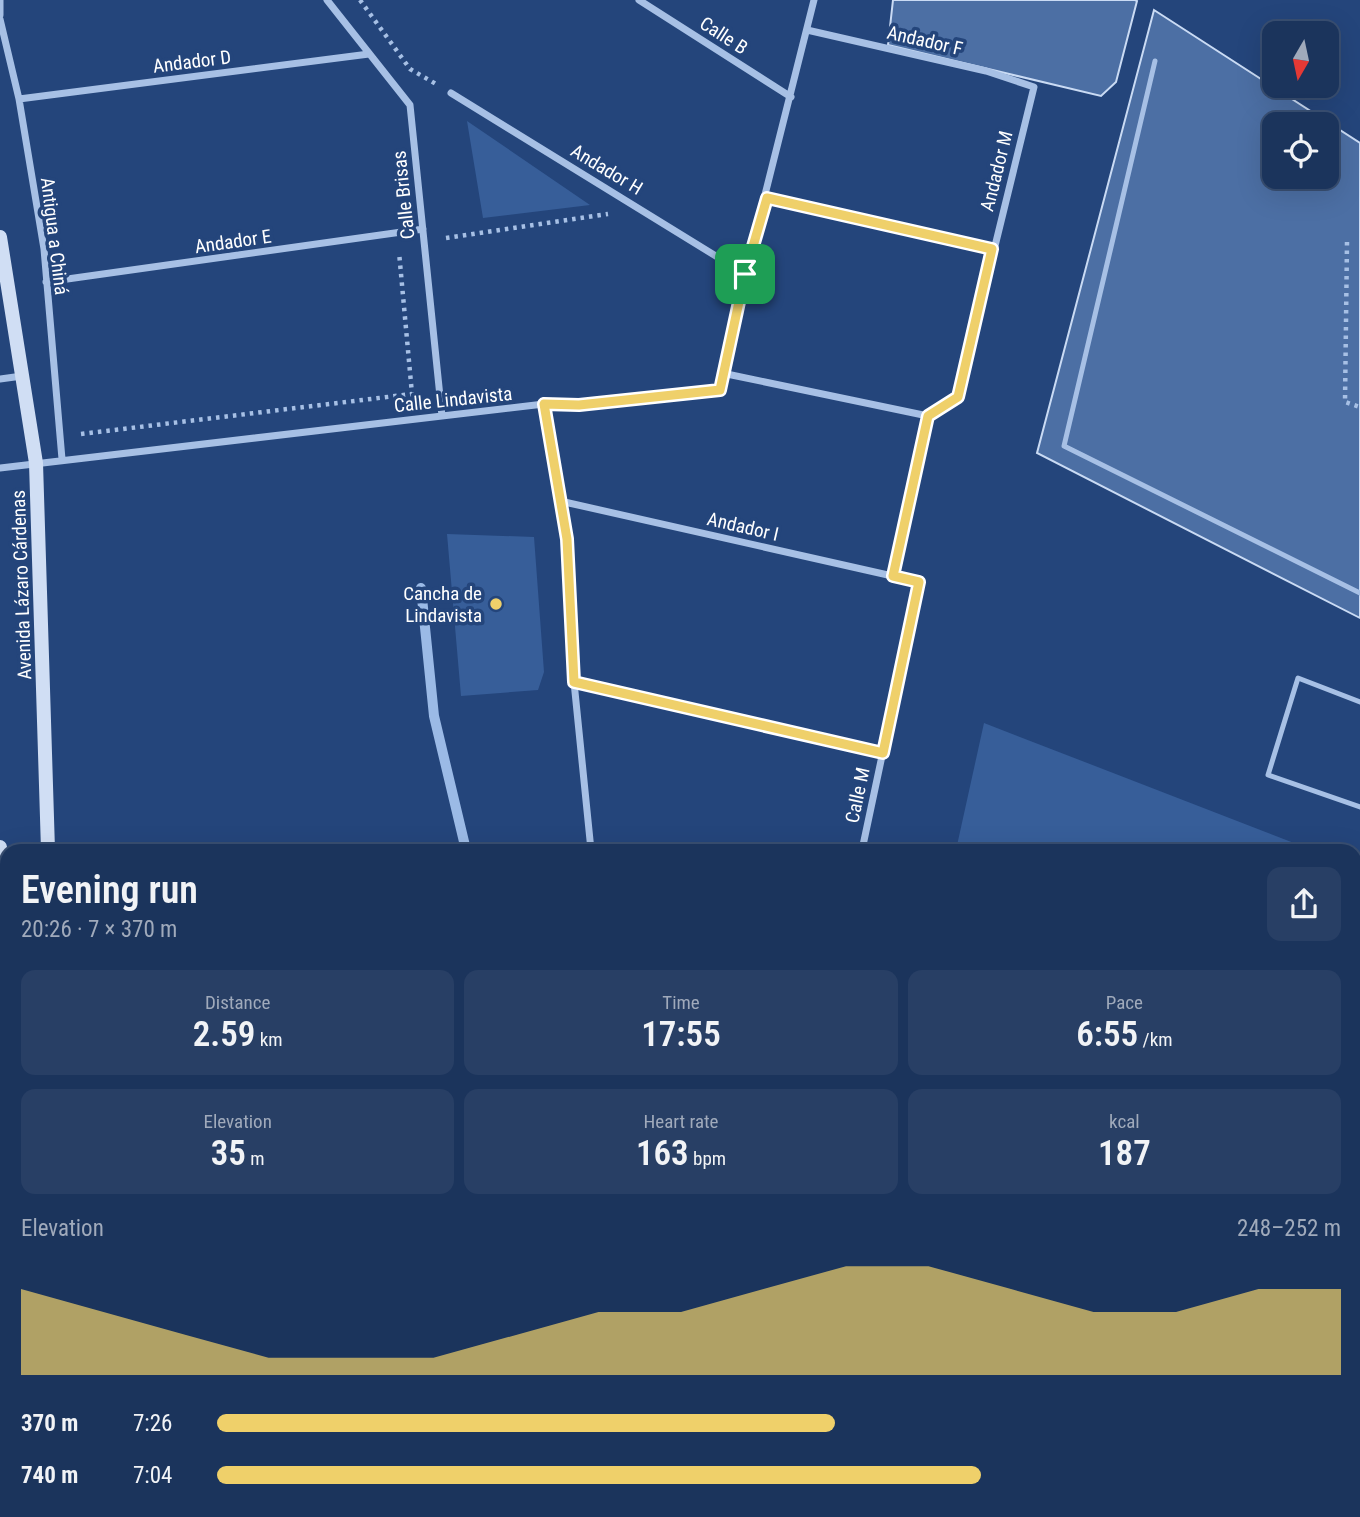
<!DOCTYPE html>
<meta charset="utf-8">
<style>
:root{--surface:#1b345c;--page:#283f65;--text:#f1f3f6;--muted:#a0aabb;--line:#394f72;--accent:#efd06a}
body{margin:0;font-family:"Roboto Condensed",sans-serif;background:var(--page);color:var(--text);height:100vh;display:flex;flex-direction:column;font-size:26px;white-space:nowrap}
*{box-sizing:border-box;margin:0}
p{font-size:23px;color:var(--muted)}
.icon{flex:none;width:38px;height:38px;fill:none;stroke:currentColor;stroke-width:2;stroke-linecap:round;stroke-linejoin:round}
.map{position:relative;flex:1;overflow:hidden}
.details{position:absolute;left:0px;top:844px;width:1362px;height:674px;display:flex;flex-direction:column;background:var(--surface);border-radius:21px 21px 0 0;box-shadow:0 7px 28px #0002,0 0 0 2px var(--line)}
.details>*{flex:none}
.needle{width:46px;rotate:189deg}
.buttons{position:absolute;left:1262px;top:21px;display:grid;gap:14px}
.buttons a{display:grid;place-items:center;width:77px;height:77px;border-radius:14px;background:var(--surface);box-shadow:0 7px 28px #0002,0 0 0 2px var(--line);font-size:35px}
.pin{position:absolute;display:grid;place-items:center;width:60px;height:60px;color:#fff;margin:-30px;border-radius:14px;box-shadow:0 4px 10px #0006}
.round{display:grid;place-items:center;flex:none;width:74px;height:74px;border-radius:14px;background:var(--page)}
.overview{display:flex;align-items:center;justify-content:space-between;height:119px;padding:0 21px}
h1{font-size:38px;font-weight:600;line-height:52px}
.metrics{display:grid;grid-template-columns:repeat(3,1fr);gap:10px;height:119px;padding:7px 21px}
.metrics div{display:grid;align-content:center;border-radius:14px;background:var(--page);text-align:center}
.metrics b{font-size:35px;font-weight:600}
.metrics small{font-size:19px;font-weight:400}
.metrics p{font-size:19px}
.chart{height:196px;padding:14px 21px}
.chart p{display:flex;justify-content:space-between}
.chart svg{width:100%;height:126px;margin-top:7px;fill:var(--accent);opacity:.7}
ul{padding:0 21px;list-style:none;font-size:23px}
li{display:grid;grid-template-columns:112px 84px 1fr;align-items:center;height:52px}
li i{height:18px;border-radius:9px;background:var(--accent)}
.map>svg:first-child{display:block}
</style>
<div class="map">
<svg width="1360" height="1517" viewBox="0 0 1360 1517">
<rect width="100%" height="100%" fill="#24457b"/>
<path fill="#375e99" d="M467 121 590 205 483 218Z
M447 534 534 537 544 672 538 690 461 696Z
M984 723 1312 850H956Z
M1355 867 1360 869V1509L1354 1505Z"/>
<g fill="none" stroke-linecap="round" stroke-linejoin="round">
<path stroke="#9bbae6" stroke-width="10" d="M421 588 434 716 466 850
M564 1510V1517"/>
</g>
<path fill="#4c6fa4" stroke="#cadbf4" stroke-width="2" fill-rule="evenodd" d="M893 0H1135L1137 1 1116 82 1101 96 888 45Z
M1154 10 1360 143V618L1037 453ZM1274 124H1326V177H1274Z"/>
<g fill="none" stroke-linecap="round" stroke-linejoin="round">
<path stroke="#a7c0e5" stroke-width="4.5" stroke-dasharray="3.5 5" stroke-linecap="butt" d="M360 0 410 69 436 84
M446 238 608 214
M1347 242 1345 402 1360 407
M81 434 412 394 399 252
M608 1510V1517"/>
<path stroke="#a7c0e5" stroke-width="5" d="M1155 61 1064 446 1360 593
M1360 702 1298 678 1268 775 1360 807
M0 1155H7"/>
<path stroke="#a7c0e5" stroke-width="7" d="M327 0 410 105 442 416
M639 0 791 97
M0 15V0
M0 19 19 99 44 249 62 459
M807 30 986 71 1034 87 958 397 928 416 893 576
M451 93 745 274
M19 99 369 54
M767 198 992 249
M46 282 423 229
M722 373 928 416
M0 379 22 376
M544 404 567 539 574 682 591 850
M0 468 544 404 579 405 720 390 745 274 814 0
M560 501 919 582 862 850
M574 682 883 753
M1166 1517 1170 1510"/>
<path stroke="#d0def4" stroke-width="14" d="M0 237 36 463 48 850
M0 847 7 1061
M22 1510V1517
M69 1510V1517"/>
</g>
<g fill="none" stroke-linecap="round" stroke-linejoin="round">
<defs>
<path id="route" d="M767 198 992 249 958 397 928 416 893 576 919 582 883 753 574 682 567 539 544 404 579 405 720 390 745 274Z"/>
</defs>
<use href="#route" stroke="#fff" stroke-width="14"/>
<use href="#route" stroke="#efd06a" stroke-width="9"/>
</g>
<circle fill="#efd06a" stroke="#24457b" stroke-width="2.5" cx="496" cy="604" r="7"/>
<g text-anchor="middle" stroke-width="7" stroke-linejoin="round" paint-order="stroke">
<g font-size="19" fill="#fff" stroke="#24457b">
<text transform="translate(724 35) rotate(33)" y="7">Calle B</text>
<text transform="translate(925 40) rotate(13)" y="7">Andador F</text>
<text transform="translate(192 61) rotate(-7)" y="7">Andador D</text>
<text transform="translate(607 169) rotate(31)" y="7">Andador H</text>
<text transform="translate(996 171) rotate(-76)" y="7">Andador M</text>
<text transform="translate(403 195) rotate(-96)" y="7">Calle Brisas</text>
<text transform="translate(55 236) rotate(83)" y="7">Antigua a Chiná</text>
<text transform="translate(233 241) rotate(-8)" y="7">Andador E</text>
<text transform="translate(453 399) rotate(-6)" y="7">Calle Lindavista</text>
<text transform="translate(743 526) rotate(13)" y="7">Andador I</text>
<text transform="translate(21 585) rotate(-92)" y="7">Avenida Lázaro Cárdenas</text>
<text transform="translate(857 795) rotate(-78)" y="7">Calle M</text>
</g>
<g font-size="19" fill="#fff" stroke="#24457b" text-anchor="end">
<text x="482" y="600">Cancha de<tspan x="482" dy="22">Lindavista</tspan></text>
</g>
</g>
</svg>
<div class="buttons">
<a><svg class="needle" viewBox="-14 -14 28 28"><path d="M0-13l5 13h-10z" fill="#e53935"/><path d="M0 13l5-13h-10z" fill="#a0aabb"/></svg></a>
<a><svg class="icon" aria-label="locate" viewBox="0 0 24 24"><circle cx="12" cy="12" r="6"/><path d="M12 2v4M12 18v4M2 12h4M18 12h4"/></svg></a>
</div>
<div class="pin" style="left:745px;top:274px;background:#1e9e55"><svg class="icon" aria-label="arrive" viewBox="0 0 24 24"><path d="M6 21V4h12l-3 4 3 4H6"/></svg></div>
<section class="details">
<div class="overview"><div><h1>Evening run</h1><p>20:26 · 7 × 370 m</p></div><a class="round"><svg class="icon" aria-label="share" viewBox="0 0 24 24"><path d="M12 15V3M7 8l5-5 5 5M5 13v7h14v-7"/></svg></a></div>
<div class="metrics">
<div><p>Distance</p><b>2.59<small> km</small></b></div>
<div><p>Time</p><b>17:55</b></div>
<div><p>Pace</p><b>6:55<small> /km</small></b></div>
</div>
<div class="metrics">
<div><p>Elevation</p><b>35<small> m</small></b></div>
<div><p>Heart rate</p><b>163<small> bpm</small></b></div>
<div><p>kcal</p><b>187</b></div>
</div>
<div class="chart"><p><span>Elevation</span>248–252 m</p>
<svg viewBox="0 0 160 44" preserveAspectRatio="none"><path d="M0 44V14L10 22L20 30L30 38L40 38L50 38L60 30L70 22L80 22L90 14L100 6L110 6L120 14L130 22L140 22L150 14L160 14V44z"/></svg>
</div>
<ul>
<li><b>370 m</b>7:26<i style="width:55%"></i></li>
<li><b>740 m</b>7:04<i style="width:68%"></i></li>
</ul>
</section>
</div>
